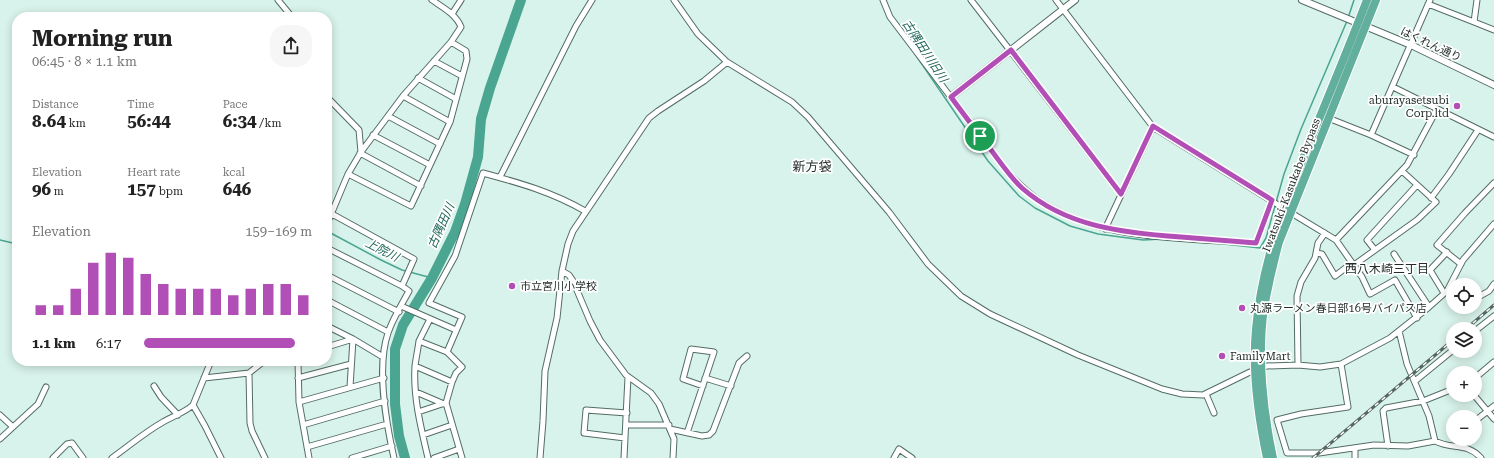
<!DOCTYPE html>
<meta charset="utf-8">
<style>
:root{--surface:#fff;--page:#f6f6f6;--text:#222;--muted:#767676;--accent:#b24fb6}
body{margin:0;font-family:"Roboto Serif","Noto Sans JP",serif;background:var(--page);color:var(--text);height:100vh;display:flex;flex-direction:column;font-size:15px;white-space:nowrap}
*{box-sizing:border-box;margin:0}
p{font-size:13px;color:var(--muted)}
.icon{flex:none;width:22px;height:22px;fill:none;stroke:currentColor;stroke-width:2;stroke-linecap:round;stroke-linejoin:round}
.map{position:relative;flex:1;overflow:hidden}
.panel{position:absolute;left:12px;top:12px;width:320px;height:354px;display:flex;flex-direction:column;background:var(--surface);border-radius:16px;box-shadow:0 2px 10px #0003}
.panel>*{flex:none}
.fabs{position:absolute;left:1446px;top:278px;display:grid;gap:8px}
.fabs a{display:grid;place-items:center;width:36px;height:36px;border-radius:50%;background:var(--surface);box-shadow:0 2px 10px #0003;font-size:20px}
.pin{position:absolute;display:grid;place-items:center;width:34px;height:34px;color:#fff;margin:-17px;border:2px solid #fff;border-radius:50%;box-shadow:0 1px 4px #0007}
.round{display:grid;place-items:center;flex:none;width:42px;height:42px;border-radius:16px;background:var(--page)}
.head{display:flex;align-items:center;justify-content:space-between;height:68px;padding:0 20px}
h1{font-size:22px;font-weight:700;line-height:30px}
.stats{display:grid;grid-template-columns:repeat(3,1fr);gap:6px;height:68px;padding:4px 20px}
.stats div{display:grid;align-content:center}
.stats b{font-size:17px;font-weight:700}
.stats small{font-size:11px;font-weight:400}
.stats p{font-size:11px}
.chart{height:112px;padding:8px 20px}
.chart p{display:flex;justify-content:space-between}
.chart svg{width:100%;height:72px;margin-top:4px;stroke:var(--accent);stroke-width:6}
ul{padding:0 20px;list-style:none;font-size:13px}
li{display:grid;grid-template-columns:64px 48px 1fr;align-items:center;height:30px}
li i{height:10px;border-radius:5px;background:var(--accent)}
.map>svg:first-child{display:block}
</style>
<div class="map">
<svg width="1494" height="458" viewBox="0 0 1494 458">
<rect width="100%" height="100%" fill="#d8f3eb"/>
<g fill="none" stroke-linecap="round" stroke-linejoin="round">
<path stroke="#4aa591" stroke-width="1.5" d="M1348 18 1354 0
M915 54 988 161 1019 196 1035 208 1070 226 1098 234 1143 240 1162 239
M327 231 381 260 402 270 432 278
M0 240 17 244
M1224 244 1260 248 1266 238 1284 174 1301 129 1347 21"/>
<path stroke="#4aa591" stroke-width="10" d="M405 458 399 436 395 404V349L403 325 432 278 455 232 465 204 478 157 481 119 490 88 521 0"/>
<defs>
<path id="minor" d="M278 0 292 17
M674 0 698 34 727 62 792 102 808 117 889 212 928 264 961 296 990 314 1078 355 1162 389 1182 394 1203 395 1250 372 1267 366 1298 365 1320 367 1341 364 1390 338 1429 307 1447 291 1463 260 1494 224
M883 0 890 17 1009 174C1019 184 1029 194 1041 202 1102 241 1186 238 1256 243L1272 200
M971 0 1121 194
M1056 0 1153 127 1283 208 1336 240 1362 277 1370 294 1395 280 1417 318
M1477 0 1474 22 1494 30
M1428 4 1474 22
M452 14 461 0
M434 61 462 76
M418 78 456 99
M1393 87 1494 137
M403 96 450 122
M327 97 359 130 361 152
M388 116 440 144
M1328 118 1371 135 1414 155
M373 135 430 165
M1371 135 1430 0
M360 153 421 186
M348 174 411 206 450 122 467 59 466 51 451 42
M500 177 576 26 592 0
M1431 198 1449 174 1478 130
M332 214 414 259 402 286 409 291C402 304 393 318 388 333 376 368 386 422 394 458
M327 224 348 174 361 152 403 96 451 42 461 27C456 14 442 7 432 0
M1105 229 1153 127
M1336 240 1407 165 1437 109
M327 248 402 286
M1375 250 1367 240 1417 185
M1316 253 1322 254 1335 276 1352 263
M1394 254 1429 307
M1461 264 1437 245 1465 213 1494 183
M1354 265 1417 220 1436 202 1402 171
M562 271 569 275 573 281 590 321 600 340 626 375 651 393 659 404 674 439 673 458
M327 275 399 312
M1444 293 1430 270 1447 252
M1480 296 1489 291 1494 284
M327 300 388 332
M401 306 456 330
M430 319 419 341 447 352
M327 326 353 339 383 357
M1399 331 1407 364 1429 416 1435 441C1452 450 1467 442 1481 458
M1475 331 1494 316
M419 341C418 349 416 358 415 366 413 397 421 428 428 458
M327 347 353 339 350 387
M298 361 299 402 309 458
M1341 364 1348 407 1301 414 1277 420 1287 453H1319L1374 445 1408 446 1435 441
M1298 365 1297 296 1301 282 1315 258 1318 243 1325 233
M415 366 452 382
M249 373 250 423 252 431 265 458
M204 378 249 373 264 361
M298 378 351 364
M705 378 731 386
M1475 378 1494 362
M1415 381 1453 350
M154 386 161 397 178 415
M416 392 444 404
M1206 394 1214 413
M1474 395 1494 419
M299 402 384 378
M193 405 205 426 221 458
M418 412 445 403
M0 415 13 427
M1475 421 1494 406
M303 425 385 401
M626 425H669
M670 429 702 436 709 435 713 431 739 363 747 356
M687 433 714 352 691 349 683 379 703 386
M423 435 452 425
M625 438 584 433 586 410 627 413
M0 439 38 404 46 387
M1388 446 1383 411 1386 408 1423 401 1453 389
M307 447 387 424
M1461 447V439
M53 458 67 444 72 443 83 458
M112 458C129 446 145 432 163 422 173 416 184 413 193 405L211 361
M352 458 392 446
M434 458 459 449
M462 458 446 403 452 382 456 373 462 367 447 352 462 317 429 303 455 256 483 173C520 183 552 192 585 211
M540 458 543 421 545 371 557 318 562 271 568 244 573 231 649 118 658 111 704 81 727 62
M624 458 628 377
M894 458 899 449 912 458
M1355 458V448"/>
<path id="tertiary" d="M1302 0 1411 45 1494 85
M951 97 1075 0"/>
<path id="trunk" d="M1267 458C1258 416 1252 372 1256 329 1262 262 1284 208 1308 146 1328 97 1348 49 1367 0
M1273 458C1263 412 1257 355 1264 308 1268 286 1273 264 1279 242L1376 0"/>
</defs>
<use href="#minor" stroke="#546c66" stroke-width="7"/>
<use href="#tertiary" stroke="#546c66" stroke-width="8"/>
<use href="#trunk" stroke="#fff" stroke-width="10"/>
<use href="#minor" stroke="#fff" stroke-width="5"/>
<use href="#tertiary" stroke="#fff" stroke-width="6"/>
<use href="#trunk" stroke="#62af9e" stroke-width="8"/>
<defs>
<path id="rail" d="M1466 329 1494 305
M1313 458 1453 340"/>
</defs>
<use href="#rail" stroke="#566661" stroke-width="3"/>
<use href="#rail" stroke="#fff" stroke-width="1.5" stroke-dasharray="4.5" stroke-linecap="butt"/>
</g>
<g fill="none" stroke-linecap="round" stroke-linejoin="round">
<defs>
<path id="route" d="M1011 50 1121 194 1153 126 1272 200 1256 243C1231 241 1206 239 1181 237 1124 233 1066 227 1022 188 1010 177 1001 163 991 150 978 133 964 115 951 97Z"/>
</defs>
<use href="#route" stroke="#fff" stroke-width="8"/>
<use href="#route" stroke="#b24fb6" stroke-width="5"/>
</g>
<g fill="#b24fb6" stroke="#fff" stroke-width="1.5">
<circle cx="1457" cy="106" r="4"/>
<circle cx="512" cy="286" r="4"/>
<circle cx="1242" cy="308" r="4"/>
<circle cx="1222" cy="356" r="4"/>
</g>
<g text-anchor="middle" stroke-width="3.5" stroke-linejoin="round" paint-order="stroke">
<g font-size="11" fill="#232e2b" stroke="#fff">
<text transform="translate(1431 44) rotate(25)" y="4">はくれん通り</text>
<text transform="translate(1291 185) rotate(-69)" y="4">Iwatsuki-Kasukabe Bypass</text>
</g>
<g font-size="11" fill="#232e2b" stroke="#fff" text-anchor="start">
<text x="1449" y="104" text-anchor="end">aburayasetsubi<tspan x="1449" dy="13">Corp.ltd</tspan></text>
<text x="520" y="290">市立宮川小学校</text>
<text x="1250" y="312">丸源ラーメン春日部16号バイパス店</text>
<text x="1230" y="360">FamilyMart</text>
</g>
<g font-size="12" font-style="italic" fill="#1d6556" stroke="#fff">
<text transform="translate(925 51) rotate(57)" y="4">古隅田川旧川</text>
<text transform="translate(441 226) rotate(-66)" y="4">古隅田川</text>
<text transform="translate(382 250) rotate(27)" y="4">上院川</text>
</g>
<g font-size="12" fill="#232e2b" stroke="#fff">
<text x="1387" y="273">西八木崎三丁目</text>
</g>
<g font-size="13" fill="#232e2b" stroke="#fff">
<text x="812" y="171">新方袋</text>
</g>
</g>
</svg>
<div class="fabs">
<a><svg class="icon" aria-label="locate" viewBox="0 0 24 24"><circle cx="12" cy="12" r="6"/><path d="M12 2v4M12 18v4M2 12h4M18 12h4"/></svg></a>
<a><svg class="icon" aria-label="layers" viewBox="0 0 24 24"><path d="M12 4l9 5-9 5-9-5zM3 14l9 5 9-5"/></svg></a>
<a>+</a>
<a>−</a>
</div>
<div class="pin" style="left:980px;top:136px;background:#1e9e55"><svg class="icon" aria-label="arrive" viewBox="0 0 24 24"><path d="M6 21V4h12l-3 4 3 4H6"/></svg></div>
<section class="panel">
<div class="head"><div><h1>Morning run</h1><p>06:45 · 8 × 1.1 km</p></div><a class="round"><svg class="icon" aria-label="share" viewBox="0 0 24 24"><path d="M12 15V3M7 8l5-5 5 5M5 13v7h14v-7"/></svg></a></div>
<div class="stats">
<div><p>Distance</p><b>8.64<small> km</small></b></div>
<div><p>Time</p><b>56:44</b></div>
<div><p>Pace</p><b>6:34<small> /km</small></b></div>
</div>
<div class="stats">
<div><p>Elevation</p><b>96<small> m</small></b></div>
<div><p>Heart rate</p><b>157<small> bpm</small></b></div>
<div><p>kcal</p><b>646</b></div>
</div>
<div class="chart"><p><span>Elevation</span>159–169 m</p>
<svg viewBox="0 0 160 44" preserveAspectRatio="none"><path d="M5 44V38M15 44V38M25 44V28M35 44V12M45 44V6M55 44V9M65 44V19M75 44V25M85 44V28M95 44V28M105 44V28M115 44V32M125 44V28M135 44V25M145 44V25M155 44V32"/></svg>
</div>
<ul>
<li><b>1.1 km</b>6:17<i style="width:90%"></i></li>
</ul>
</section>
</div>
